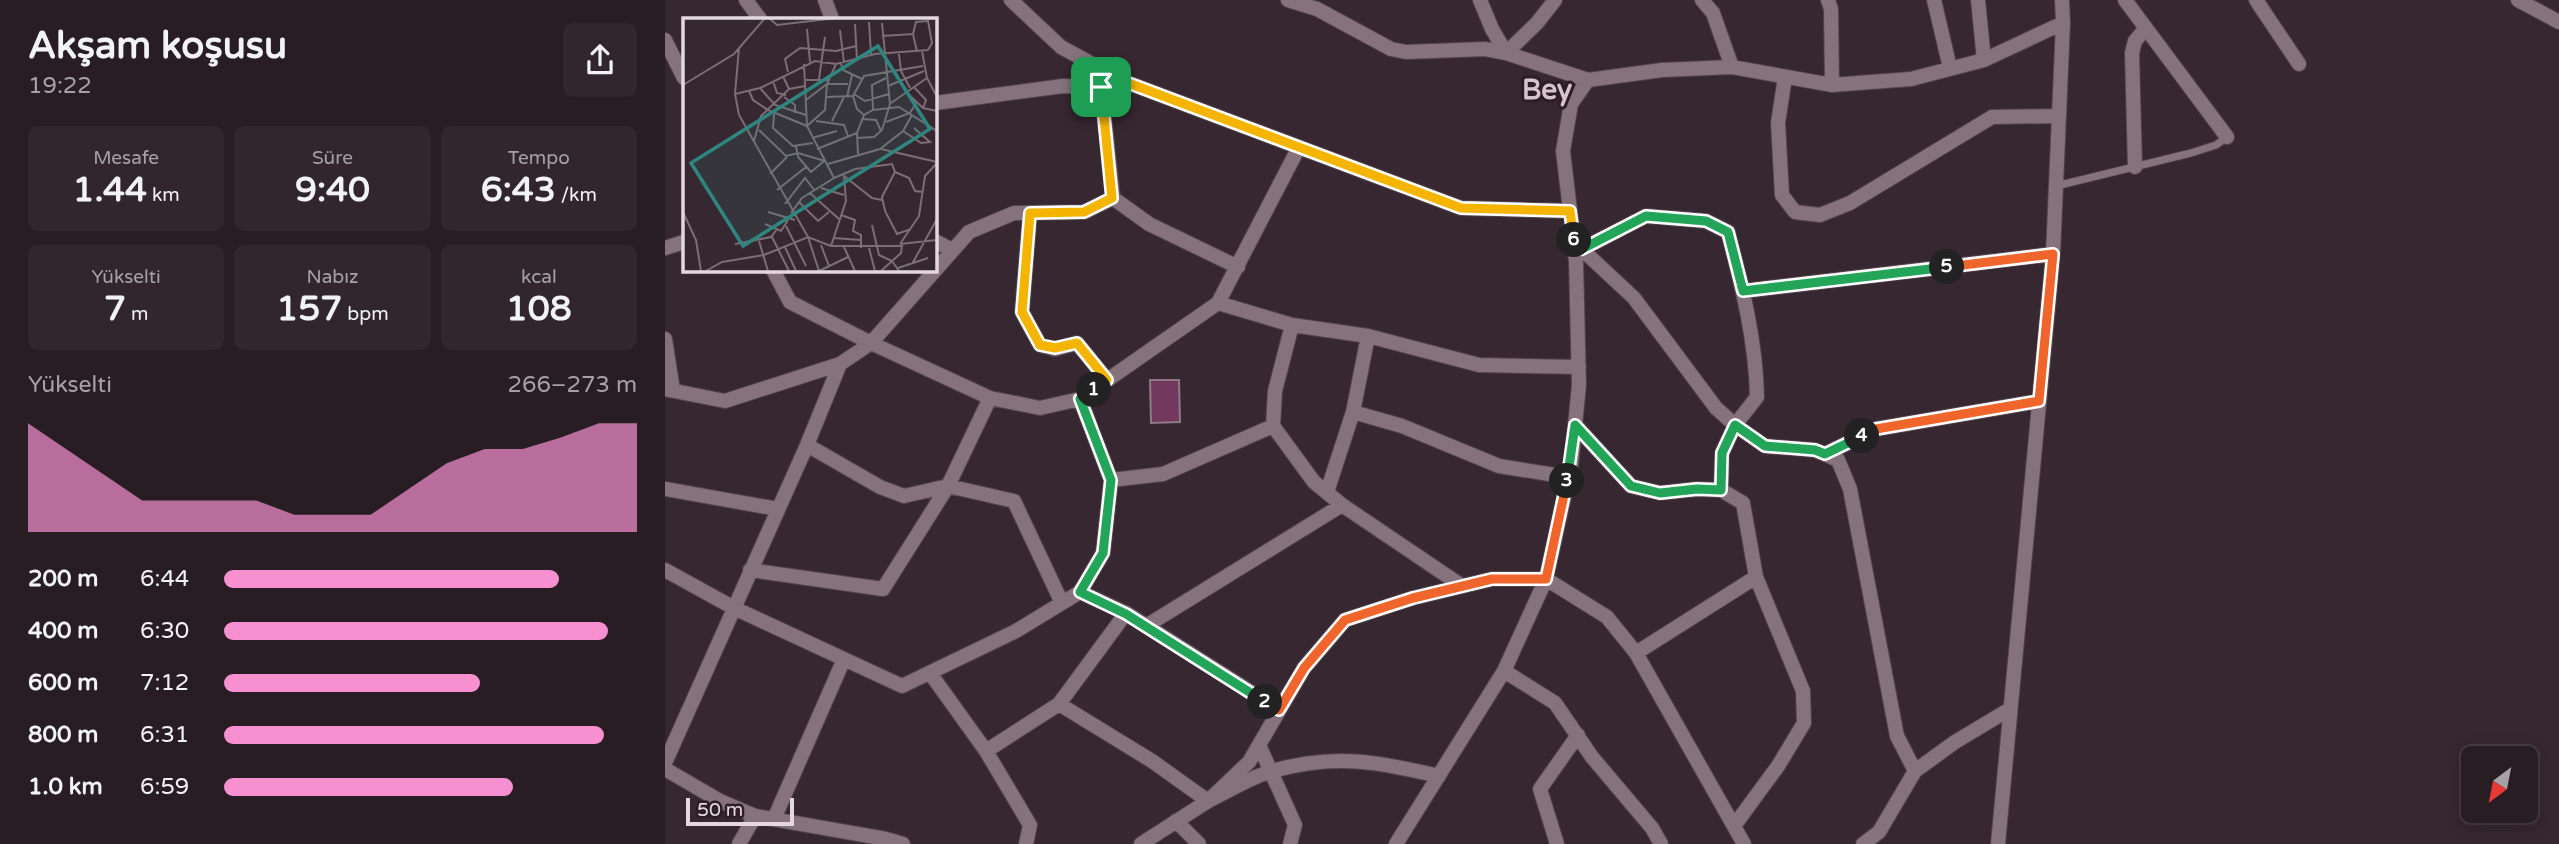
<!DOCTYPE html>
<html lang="tr">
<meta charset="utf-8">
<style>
:root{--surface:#291d24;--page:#31262c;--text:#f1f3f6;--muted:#a5a2a6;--line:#453b41;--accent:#f690d0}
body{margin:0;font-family:"Varela Round",sans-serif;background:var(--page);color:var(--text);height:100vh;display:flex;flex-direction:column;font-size:26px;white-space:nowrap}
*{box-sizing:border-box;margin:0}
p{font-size:23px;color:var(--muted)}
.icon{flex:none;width:38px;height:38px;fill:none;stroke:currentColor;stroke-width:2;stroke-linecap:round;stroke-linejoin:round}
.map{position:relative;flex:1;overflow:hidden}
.drawer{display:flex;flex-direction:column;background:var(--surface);width:665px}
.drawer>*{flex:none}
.needle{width:46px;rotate:212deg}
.buttons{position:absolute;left:1796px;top:746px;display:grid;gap:14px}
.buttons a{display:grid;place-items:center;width:77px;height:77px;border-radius:10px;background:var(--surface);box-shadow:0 4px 18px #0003,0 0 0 2px var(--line);font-size:35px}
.scale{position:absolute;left:21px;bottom:18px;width:108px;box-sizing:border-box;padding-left:7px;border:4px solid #e3d8de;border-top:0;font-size:19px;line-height:24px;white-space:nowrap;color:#e3d8de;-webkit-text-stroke:5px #2c1d26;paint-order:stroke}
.pin{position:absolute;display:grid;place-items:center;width:60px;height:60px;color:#fff;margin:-30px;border-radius:14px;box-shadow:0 4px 10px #0006}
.km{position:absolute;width:35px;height:35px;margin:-18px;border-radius:50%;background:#222;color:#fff;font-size:19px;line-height:35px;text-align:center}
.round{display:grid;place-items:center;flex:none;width:74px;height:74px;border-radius:10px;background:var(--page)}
.overview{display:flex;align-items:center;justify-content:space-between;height:119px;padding:0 28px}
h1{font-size:38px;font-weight:700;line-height:52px}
.metrics{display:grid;grid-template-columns:repeat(3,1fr);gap:10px;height:119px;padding:7px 28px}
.metrics div{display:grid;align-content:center;border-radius:10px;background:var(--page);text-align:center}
.metrics b{font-size:35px;font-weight:700}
.metrics small{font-size:19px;font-weight:400}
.metrics p{font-size:19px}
.chart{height:196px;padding:14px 28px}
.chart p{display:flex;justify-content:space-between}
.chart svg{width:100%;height:126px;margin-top:7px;fill:var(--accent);opacity:.7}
ul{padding:0 28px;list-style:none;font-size:23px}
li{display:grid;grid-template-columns:112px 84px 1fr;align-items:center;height:52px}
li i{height:18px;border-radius:9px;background:var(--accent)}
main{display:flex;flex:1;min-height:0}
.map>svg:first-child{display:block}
</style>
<main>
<section class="drawer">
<div class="overview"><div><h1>Akşam koşusu</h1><p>19:22</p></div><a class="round"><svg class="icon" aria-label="share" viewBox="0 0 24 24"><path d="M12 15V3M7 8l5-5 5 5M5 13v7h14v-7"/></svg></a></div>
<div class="metrics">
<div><p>Mesafe</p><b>1.44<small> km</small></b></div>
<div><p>Süre</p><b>9:40</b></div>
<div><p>Tempo</p><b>6:43<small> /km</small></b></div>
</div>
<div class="metrics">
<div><p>Yükselti</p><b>7<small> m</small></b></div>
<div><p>Nabız</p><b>157<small> bpm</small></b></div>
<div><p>kcal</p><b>108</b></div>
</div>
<div class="chart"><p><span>Yükselti</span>266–273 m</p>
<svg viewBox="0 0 160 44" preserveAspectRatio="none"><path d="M0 44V6L10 15L20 24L30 33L40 33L50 33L60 33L70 38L80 38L90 38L100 29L110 20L120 15L130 15L140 11L150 6L160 6V44z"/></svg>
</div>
<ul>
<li><b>200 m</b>6:44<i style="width:81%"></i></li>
<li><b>400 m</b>6:30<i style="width:93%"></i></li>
<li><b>600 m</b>7:12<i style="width:62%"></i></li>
<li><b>800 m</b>6:31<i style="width:92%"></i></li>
<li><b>1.0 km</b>6:59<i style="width:70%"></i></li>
</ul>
</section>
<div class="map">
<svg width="1894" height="844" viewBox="0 0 1894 844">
<rect width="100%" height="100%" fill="#372730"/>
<path fill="#73385e" stroke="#8d7a85" stroke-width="2" d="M485 380H514L515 422 486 423Z"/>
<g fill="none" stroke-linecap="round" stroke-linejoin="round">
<defs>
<path id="lane" d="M1391 186 1526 153 1551 145 1562 137"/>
<path id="street" d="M81 0 95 19
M160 0 167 19
M346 0 396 47 458 81
M623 0 652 9 726 49 741 52 820 49 841 53 923 80
M815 0 827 29 841 53 872 23 890 0
M1037 0 1048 13 1067 67
M1163 0 1166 9 1167 85
M1269 0 1285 68
M1313 0 1319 60
M1460 0 1562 137
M1591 0 1634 64
M1853 0 1894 22
M0 40 19 78
M1120 77 1113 123 1117 195 1130 212 1155 215 1185 203 1327 117 1394 116
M436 87 448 198
M270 103 398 86 436 87 458 81 796 208 905 211
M1470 167 1467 53 1470 41 1481 28
M365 213 357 312 375 345 390 349 412 343 442 380
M270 241 287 250
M909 242 969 298 1051 408 1070 425 1100 446 1150 450 1173 460 1185 489 1232 736 1250 771
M0 248 19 242
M917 249 981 216 1041 221 1063 232C1077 286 1091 341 1092 397L1070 425 1057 453 1056 490
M108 270 125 302 206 343 325 398 375 408 415 399 553 303 634 147
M1078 291 1388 254
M553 303 627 325 703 336 814 365 914 367
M627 325 610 391 608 426 649 482 677 505 797 586
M0 339 8 390
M0 389 60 401 175 364
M688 412 737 426 834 466 903 477
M910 425 966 486 995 493 1032 489 1056 490 1078 503 1091 577 1138 691 1139 723 1113 766 1069 826
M142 445 215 487 239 496 283 486 349 501 397 603
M1160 454 1211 429 1374 401
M446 480 498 474 608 426
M0 489 113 509
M662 492 688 412 703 336
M0 570 69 608 237 686 351 631 415 592 438 553 446 480 415 399
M85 570 218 589 283 486 325 398
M415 592 461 613 614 710
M481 626 677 505
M971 653 1091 577
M839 671 890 703 927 757 987 828 996 844
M265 673 321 751 365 825 361 844
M394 704 487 761 543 801C564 791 586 777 607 771 671 753 712 762 774 776
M594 745 630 825 625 844
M321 751 394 704 461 613
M0 763 142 445 175 364 206 343 304 232 349 213 419 212 448 198 484 224 573 267
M0 769 55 801 90 816 221 839 238 844
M109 819 179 659
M511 821 534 844
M74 844 90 816
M476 844 543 801 584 762 639 668 680 620 748 598 827 579H881L942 617 971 653 1079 844
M731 844 839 671 881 579 906 466 914 385 911 261 898 151 906 104 923 80 997 70 1067 67 1167 85 1246 79 1319 60 1398 23
M892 844 875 789 913 735
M1198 844 1214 832 1250 771 1290 742 1345 709
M1333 844 1388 254 1398 23 1397 0"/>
</defs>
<use href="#lane" stroke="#51444b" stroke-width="9"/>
<use href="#street" stroke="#51444b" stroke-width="16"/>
<use href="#lane" stroke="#85727d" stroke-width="7"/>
<use href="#street" stroke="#85727d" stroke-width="14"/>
</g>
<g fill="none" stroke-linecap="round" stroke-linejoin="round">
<defs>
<path id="split-1" d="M429 390 442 380 412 343 390 348 375 345 357 312 365 213 419 212 447 198 436 87"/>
<path id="split-2" d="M429 390 415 399 446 480 438 553 415 592 461 614 600 702"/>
<path id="split-3" d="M600 702 614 710 639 668 680 620 748 598 827 579H881L902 481"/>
<path id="split-4" d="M902 481 910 425 966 486 995 493 1032 489 1056 490 1057 453 1070 425 1100 446 1150 450 1160 454 1197 436"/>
<path id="split-5" d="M1197 436 1211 429 1374 401 1388 254 1282 267"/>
<path id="split-6" d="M909 240 917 249 981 216 1041 221 1063 232 1078 291 1282 267"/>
<path id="split-7" d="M436 87 458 81 796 208 905 211 909 240"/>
</defs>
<use href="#split-1" stroke="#fff" stroke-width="14"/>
<use href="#split-2" stroke="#fff" stroke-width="14"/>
<use href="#split-3" stroke="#fff" stroke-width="14"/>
<use href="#split-4" stroke="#fff" stroke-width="14"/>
<use href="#split-5" stroke="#fff" stroke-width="14"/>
<use href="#split-6" stroke="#fff" stroke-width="14"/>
<use href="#split-7" stroke="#fff" stroke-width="14"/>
<use href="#split-1" stroke="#f5b400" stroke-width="9"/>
<use href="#split-2" stroke="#22a559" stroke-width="9"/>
<use href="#split-3" stroke="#f0652b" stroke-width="9"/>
<use href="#split-4" stroke="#22a559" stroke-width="9"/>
<use href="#split-5" stroke="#f0652b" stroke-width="9"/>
<use href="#split-6" stroke="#22a559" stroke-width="9"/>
<use href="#split-7" stroke="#f5b400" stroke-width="9"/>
</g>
<g text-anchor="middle" stroke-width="6" stroke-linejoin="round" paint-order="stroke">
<g font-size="28" font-weight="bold" fill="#d7c3ce" stroke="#2c1d26">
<text x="882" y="99">Bey</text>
</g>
</g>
<g transform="translate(18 18)">
<rect width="254" height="254" fill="#372730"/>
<path fill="none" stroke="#7c6e76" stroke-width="2" d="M86 0 94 7 154 0M186 4 188 36M172 6 174 42M124 11 127 44M157 12 161 45M230 16 233 4 245 3 249 25 245 32M199 18 230 16 234 34M56 30 52 76 56 97 125 219 136 253M239 33 244 60 254 79M216 36 218 53 227 70M158 46 160 52 179 61M105 54 102 41 117 30 153 33 173 28M100 58 106 71 122 68M136 61 142 19M123 62H146M90 63 94 75 103 77M0 67 51 36 82 0M205 68 241 53M231 69 243 82 240 90M77 70 92 87 123 97M66 73 70 82 85 92 124 108 142 92 144 66 153 46M222 73 240 90 254 93M52 76 77 70 132 43 153 46 192 36 245 32M171 76 182 83 206 76M101 79 112 87V95M143 79 170 78M164 79 169 57M123 82 144 66H165M208 85 244 60M190 92 189 67 203 60M91 96 90 110 110 128 130 125M181 97 174 91 170 78 181 58 240 48M180 101 193 102 198 113M133 103 161 107 165 118M149 103 161 79M203 104 227 95 233 85M76 112 103 138 115 135 142 143M220 113 238 125 247 124 231 110M129 120 154 113M174 120 191 119 199 112 207 86 199 5M71 123 78 98 106 71M113 128 115 139 128 154 141 143M134 131 174 115M198 131 254 144M175 136 174 115 181 97 190 92 216 89 254 113M145 146 197 131 220 113 229 97M212 154 226 160 232 173 240 174M87 156 104 139M151 160 172 151 209 146 212 154 199 179 202 193 214 216 228 211M138 170 161 177M94 172 123 149M127 175 156 201M116 184 135 203 146 194M102 186 122 160 132 173M0 194 13 222 18 253M85 194 112 202M108 195 119 180 151 160 124 108 121 46M158 197 172 202 170 213 178 217V230M82 206 98 213 105 202M189 207 196 237 209 243 216 253M103 208 123 248M89 219 106 253M151 220 178 222M76 223 85 253M52 226 88 219 94 211M217 226 236 198 242 158 254 145M217 226 254 222M138 227 146 248M148 228H219L218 235 198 253M148 228 163 183 161 158 189 180 199 182M102 229 113 253M161 229 172 253M186 230 192 253M229 246 254 201M215 250 245 240M23 253 39 244 81 237 125 219 148 228M136 253 165 239"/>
<path fill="#2f857f" fill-opacity="0.15" stroke="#2f857f" stroke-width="3.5" d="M195 28 247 111 60 228 8 145Z"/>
<rect width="254" height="254" fill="none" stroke="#e3d8de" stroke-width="3.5"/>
</g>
</svg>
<div class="buttons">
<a><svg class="needle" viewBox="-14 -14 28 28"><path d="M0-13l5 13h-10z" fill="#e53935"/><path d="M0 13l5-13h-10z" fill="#a5a2a6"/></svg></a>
</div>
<div class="scale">50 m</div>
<div class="pin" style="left:436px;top:87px;background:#1e9e55"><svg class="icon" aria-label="arrive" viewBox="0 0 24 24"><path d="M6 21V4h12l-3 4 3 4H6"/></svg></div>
<b class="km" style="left:429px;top:390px">1</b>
<b class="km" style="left:600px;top:702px">2</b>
<b class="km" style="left:902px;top:481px">3</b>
<b class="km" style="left:1197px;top:436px">4</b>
<b class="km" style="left:1282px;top:267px">5</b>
<b class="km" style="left:909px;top:240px">6</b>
</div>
</main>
